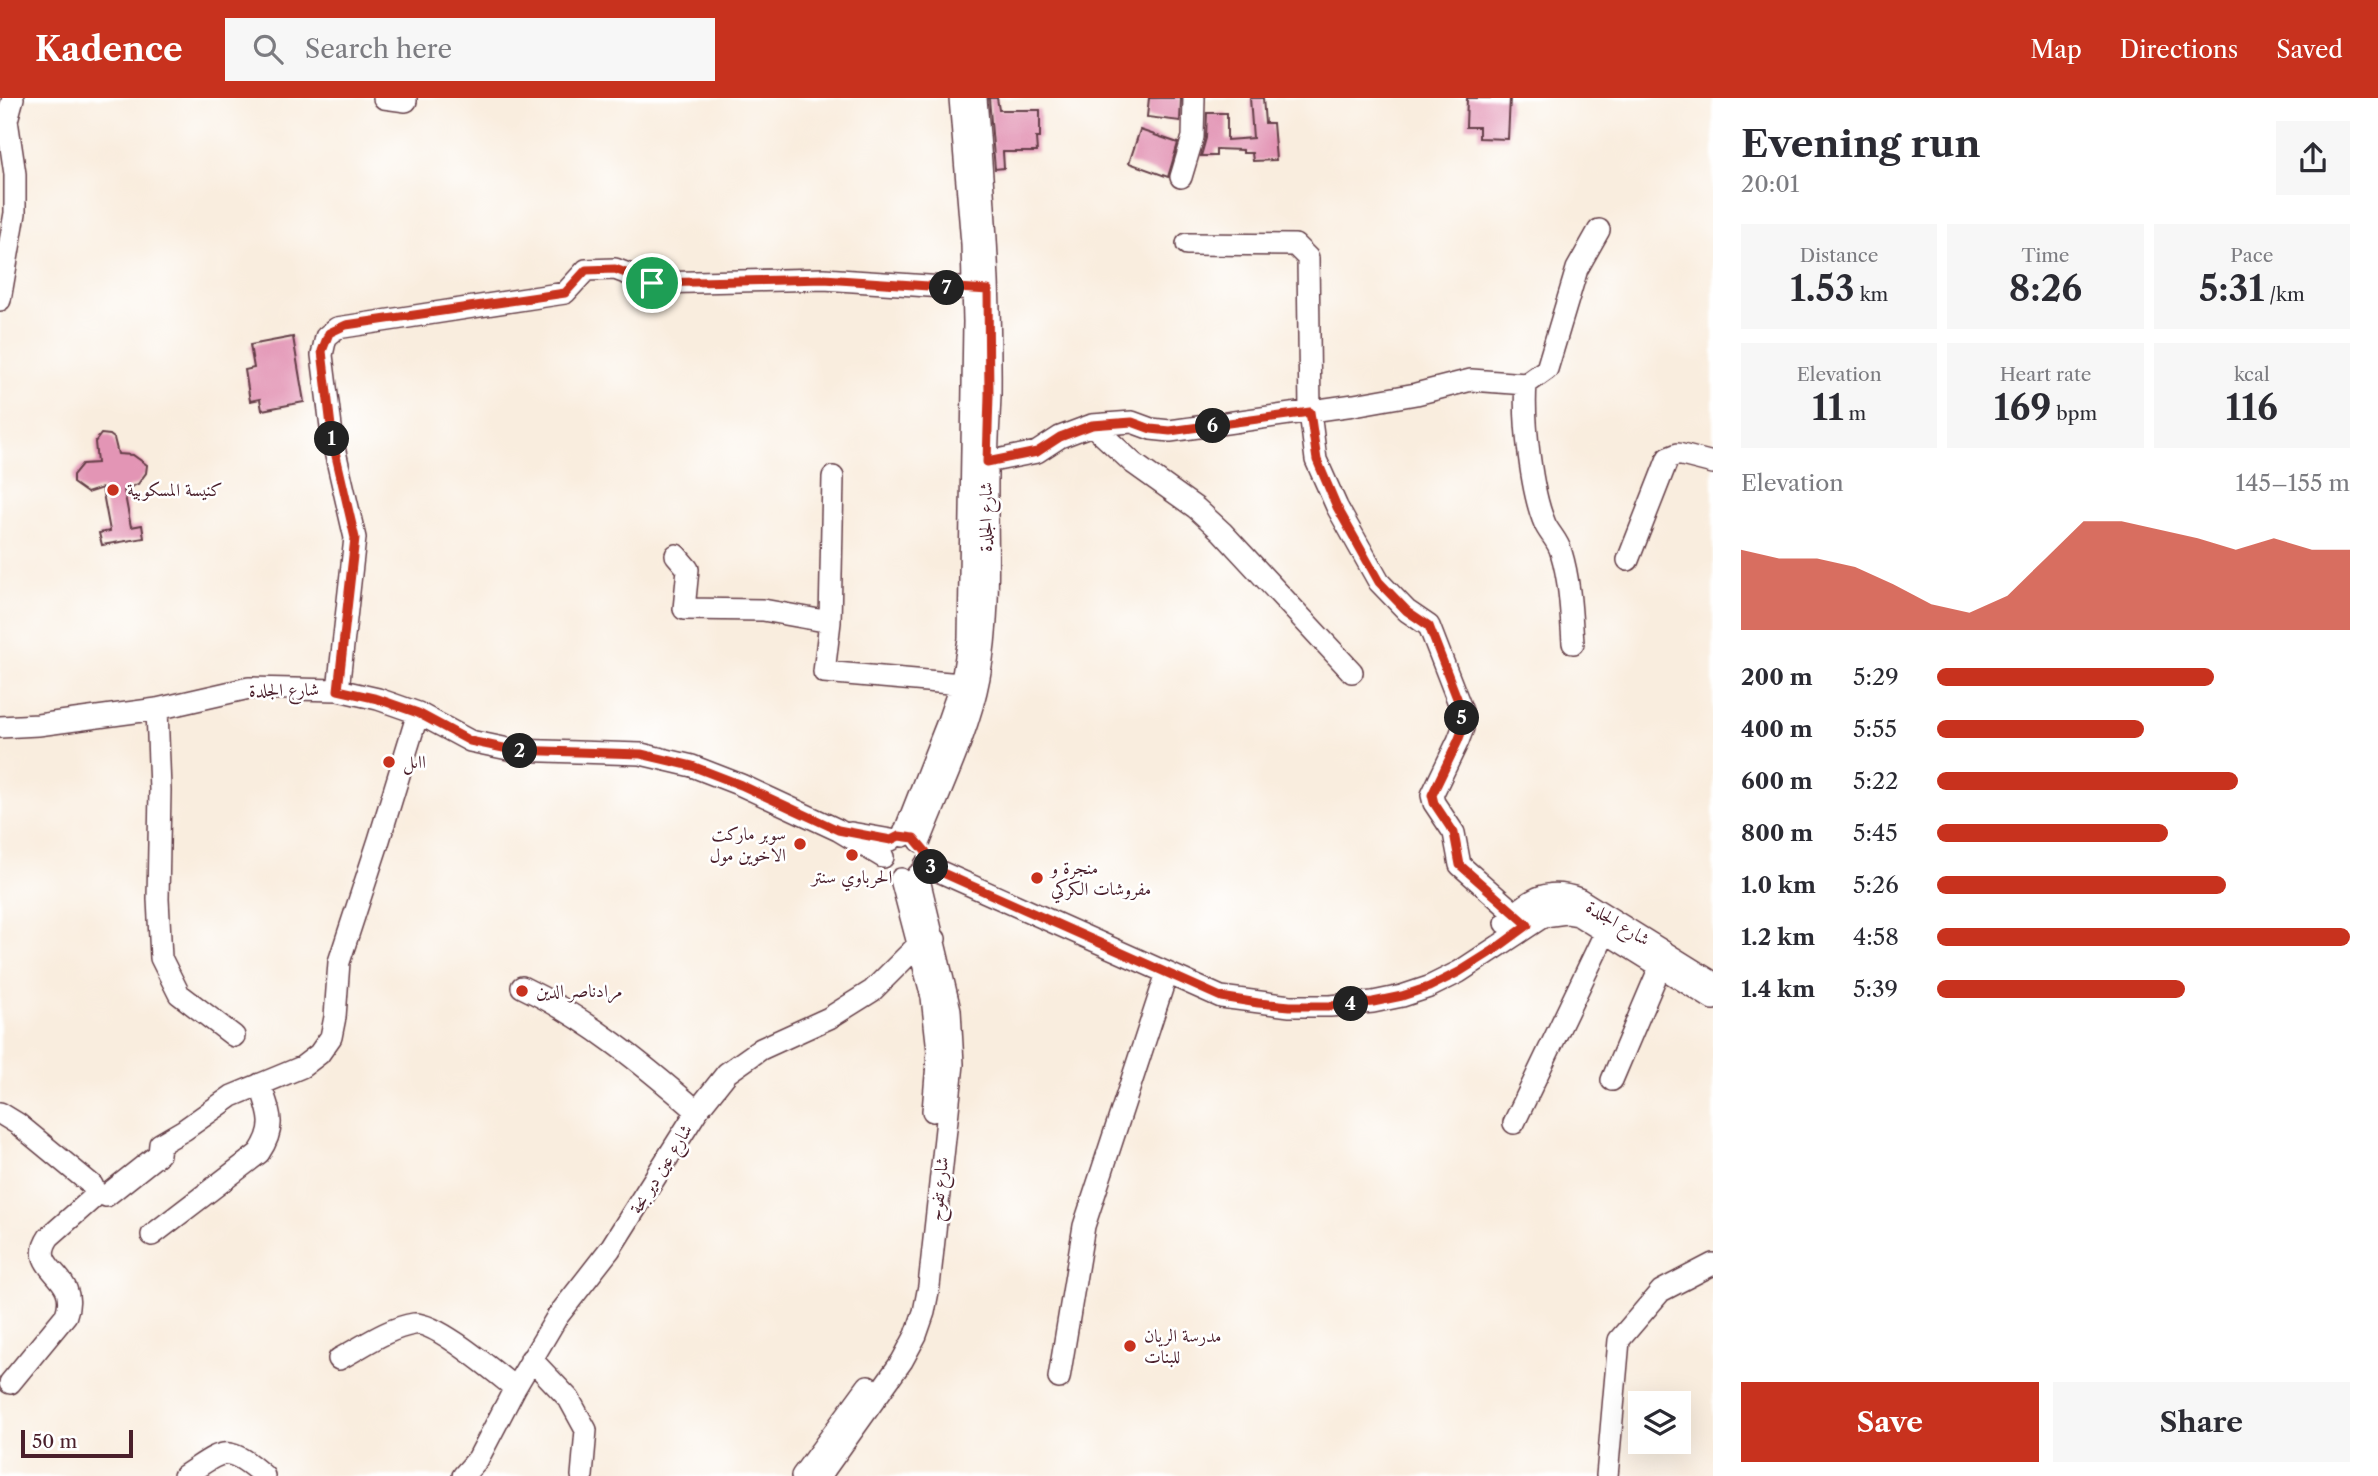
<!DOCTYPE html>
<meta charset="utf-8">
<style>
:root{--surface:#fff;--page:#f7f7f7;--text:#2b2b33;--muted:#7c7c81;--accent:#c8321e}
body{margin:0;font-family:"Libre Caslon Text",Amiri,serif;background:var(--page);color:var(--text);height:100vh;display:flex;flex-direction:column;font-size:26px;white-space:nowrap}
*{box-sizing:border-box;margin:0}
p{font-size:23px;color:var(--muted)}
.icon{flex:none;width:38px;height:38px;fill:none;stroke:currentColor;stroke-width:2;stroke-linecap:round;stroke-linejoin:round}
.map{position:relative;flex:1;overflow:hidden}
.panel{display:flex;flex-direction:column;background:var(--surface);width:665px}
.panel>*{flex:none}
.buttons{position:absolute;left:1628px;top:1293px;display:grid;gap:14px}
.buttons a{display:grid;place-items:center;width:63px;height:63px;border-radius:0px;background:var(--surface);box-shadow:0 7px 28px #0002;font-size:35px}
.scale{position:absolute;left:21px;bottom:18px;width:112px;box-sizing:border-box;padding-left:7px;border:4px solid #4a1f2b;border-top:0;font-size:19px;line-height:24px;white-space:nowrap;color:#4a1f2b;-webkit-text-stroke:5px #fff;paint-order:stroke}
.pin{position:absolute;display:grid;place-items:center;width:60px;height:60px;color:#fff;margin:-30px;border:4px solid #fff;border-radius:50%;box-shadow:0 2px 7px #0007}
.km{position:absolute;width:35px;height:35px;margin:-18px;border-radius:50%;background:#222;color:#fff;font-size:19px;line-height:35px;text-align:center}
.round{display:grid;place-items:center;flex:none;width:74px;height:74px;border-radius:0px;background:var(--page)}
.summary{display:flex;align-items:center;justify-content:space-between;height:119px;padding:0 28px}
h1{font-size:38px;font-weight:800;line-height:52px}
.stats{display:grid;grid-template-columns:repeat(3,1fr);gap:10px;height:119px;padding:7px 28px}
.stats div{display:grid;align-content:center;border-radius:0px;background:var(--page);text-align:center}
.stats b{font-size:35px;font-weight:800}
.stats small{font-size:19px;font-weight:400}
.stats p{font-size:19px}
.chart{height:196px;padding:14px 28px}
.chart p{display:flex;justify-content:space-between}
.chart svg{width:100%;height:126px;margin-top:7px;fill:var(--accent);opacity:.7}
.button{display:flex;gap:14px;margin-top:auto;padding:14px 28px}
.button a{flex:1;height:80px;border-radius:0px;background:var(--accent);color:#fff;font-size:28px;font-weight:800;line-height:80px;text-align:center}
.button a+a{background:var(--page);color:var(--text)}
ul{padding:0 28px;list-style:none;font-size:23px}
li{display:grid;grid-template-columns:112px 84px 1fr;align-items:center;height:52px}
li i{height:18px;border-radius:9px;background:var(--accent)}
header{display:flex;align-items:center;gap:42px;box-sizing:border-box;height:98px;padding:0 35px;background:var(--accent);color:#fff}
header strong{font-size:33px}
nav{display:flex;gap:38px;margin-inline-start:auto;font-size:24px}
.search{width:490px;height:63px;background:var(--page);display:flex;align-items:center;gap:18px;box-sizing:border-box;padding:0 24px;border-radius:0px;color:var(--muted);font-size:26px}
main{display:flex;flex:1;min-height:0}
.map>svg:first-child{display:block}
</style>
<header>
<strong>Kadence</strong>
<div class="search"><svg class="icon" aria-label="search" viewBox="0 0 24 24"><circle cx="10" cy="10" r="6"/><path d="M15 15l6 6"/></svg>Search here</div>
<nav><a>Map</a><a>Directions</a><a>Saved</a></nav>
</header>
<main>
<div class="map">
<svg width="1713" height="1378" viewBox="0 0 1713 1378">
<rect width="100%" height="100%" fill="#fff"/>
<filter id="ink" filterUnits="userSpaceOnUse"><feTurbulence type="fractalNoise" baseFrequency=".0143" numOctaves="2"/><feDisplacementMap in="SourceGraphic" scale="14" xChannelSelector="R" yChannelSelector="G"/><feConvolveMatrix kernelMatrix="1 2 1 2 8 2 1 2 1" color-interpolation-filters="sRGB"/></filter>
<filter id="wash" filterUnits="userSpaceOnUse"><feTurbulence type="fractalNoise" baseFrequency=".00686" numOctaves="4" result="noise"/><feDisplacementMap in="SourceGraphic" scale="28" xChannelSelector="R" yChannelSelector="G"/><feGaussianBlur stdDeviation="1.57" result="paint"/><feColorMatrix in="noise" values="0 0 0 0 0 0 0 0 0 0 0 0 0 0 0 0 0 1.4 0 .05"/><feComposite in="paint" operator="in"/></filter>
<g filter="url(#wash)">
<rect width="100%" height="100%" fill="#f9edde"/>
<g id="blocks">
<path fill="#e395b5" d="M989 0H997L999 12H1040V40H1036L1037 54H1003L1004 70 995 71Z
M1149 0H1181L1180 23 1147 19Z
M1250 0H1263L1265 25H1273L1276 62 1253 63 1252 55H1243V52L1216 51V58H1201L1206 40 1207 15H1227V42L1253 40Z
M1467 0H1510L1508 41 1479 40V29H1466Z
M1140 32 1178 45 1168 79 1129 65Z
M293 239 304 304 262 312 260 301 250 303 245 272 254 270 250 247Z
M101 336 110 337 114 340 118 356 133 357 147 367 146 375 138 386 124 392 131 429 142 427 144 440 102 447 99 435 110 433 102 390 87 395 73 385V377L82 366 97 365 95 344Z"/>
</g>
</g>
<g filter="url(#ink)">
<use href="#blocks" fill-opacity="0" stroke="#643e46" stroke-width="2"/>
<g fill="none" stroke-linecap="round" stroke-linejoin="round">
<defs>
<path id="minor" d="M384 0 406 3V0
M1181 79 1193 39 1194 0
M1187 146 1295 147 1308 160 1310 314 1316 362 1337 409 1379 484 1407 513 1429 528 1462 613 1463 630 1458 643 1432 697 1434 705 1454 735 1460 767 1528 827
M0 202 15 115V76L7 22 13 0
M1526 286C1523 320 1531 394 1545 426 1549 435 1558 443 1561 454 1570 483 1571 515 1573 545
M1092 327 1133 365 1196 410 1222 434 1352 574
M976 369 987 364 1037 354 1060 339 1092 327 1132 324 1151 331 1170 333 1354 307 1416 296 1471 282 1526 286 1547 271 1577 171 1599 132
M833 379 830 524 824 574 961 586
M676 457 688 471 684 511 763 512 830 524
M1628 462 1668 360 1678 356 1713 365
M338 592 355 440 333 345 322 257 326 239 337 230 565 195 586 172 615 171 652 185 824 181 988 192
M157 611 160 692 158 801 161 860 179 896 234 938
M0 629 38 627 157 611 249 590 338 592 378 601 418 615 470 643 513 652 641 656 692 668 741 687 838 732 883 759
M851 735 891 742
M903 738 947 626 962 583 969 541 974 224 972 146 960 0
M920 743C940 692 969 633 979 579 992 513 986 444 987 377 987 350 989 324 990 297 991 198 984 99 976 0
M925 767 1221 899 1290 908H1330L1373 904 1402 898 1429 889 1459 874 1544 818 1566 815 1578 817 1713 901
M901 781 932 899 938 953 933 1013
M1506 825C1528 803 1545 788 1579 801L1712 884
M522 889C587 920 643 966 697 1013
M1612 982 1660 869
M0 1015 18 1026 92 1087 95 1095 92 1101 49 1139C26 1173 81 1175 66 1217L10 1285
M1514 1025 1605 835
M106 1098 159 1056 160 1046 184 1032 232 998 302 969 319 956 331 939 335 919 339 864 379 742 418 615
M152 1137 259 1055C277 1028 270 1016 260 986
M339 1261C362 1249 388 1230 414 1226 435 1223 496 1275 515 1290
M531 1261 569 1301 586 1332 582 1378
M1059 1280 1084 1128 1167 875
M184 1378C223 1353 225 1344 264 1378
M463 1378 478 1361 515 1290 557 1219 610 1151 697 1013 727 975 761 951 829 920 872 893 919 846 935 841
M802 1378 868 1288
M820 1378 902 1263 916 1237 924 1214 929 1188 953 966 950 912 918 777
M1607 1378 1619 1242 1661 1193 1713 1166"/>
</defs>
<use href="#minor" stroke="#643e46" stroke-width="24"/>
<use href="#minor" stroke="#fff" stroke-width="21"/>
</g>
</g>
<g fill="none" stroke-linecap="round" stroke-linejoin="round" filter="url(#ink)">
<defs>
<path id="route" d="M615 171 652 185 824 181 988 192 989 297 987 364 1037 354 1060 339 1092 327 1132 324 1151 331 1170 333 1310 314 1317 362 1337 409 1379 484 1407 513 1429 528 1462 613 1463 630 1458 643 1432 697 1434 705 1454 735 1460 767 1528 827 1494 852 1459 874 1429 889 1402 898 1373 904 1330 908H1290L1258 905 1221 899 925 767 926 754 914 740 899 738 891 742 838 732 741 687 692 668 641 656 513 652 470 643 418 615 378 601 338 592 355 440 333 345 322 253 329 235 346 227 565 195 586 172Z"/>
</defs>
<use href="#route" stroke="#fff" stroke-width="14"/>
<use href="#route" stroke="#c8321e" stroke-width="9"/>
</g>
<g fill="#c8321e" stroke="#fff" stroke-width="2.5">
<circle cx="113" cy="392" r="7"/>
<circle cx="389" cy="664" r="7"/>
<circle cx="800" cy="746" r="7"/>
<circle cx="852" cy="757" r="7"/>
<circle cx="1037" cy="780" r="7"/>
<circle cx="522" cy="893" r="7"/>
<circle cx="1130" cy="1248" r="7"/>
</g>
<g text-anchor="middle" stroke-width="5" stroke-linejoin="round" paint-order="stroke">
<g font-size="18" fill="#4a1f2b" stroke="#fff" text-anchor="start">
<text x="127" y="398">كنيسة المسكوبية</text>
<text x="403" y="670">ااىل</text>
<text x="786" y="742" text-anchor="end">سوبر ماركت<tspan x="786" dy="21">الاخوين مول</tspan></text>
<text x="1051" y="776">منجرة و<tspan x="1051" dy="21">مفروشات الكركي</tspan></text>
<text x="852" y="785" text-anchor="middle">الحرباوي سنتر</text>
<text x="536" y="899">مرادناصر الدين</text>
<text x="1144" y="1244">مدرسة الريان<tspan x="1144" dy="21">للبنات</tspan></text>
</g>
<g font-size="18" fill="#4a1f2b" stroke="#fff">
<text transform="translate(986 419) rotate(-90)" y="6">شارع الجلدة</text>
<text transform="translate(284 592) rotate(-1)" y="6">شارع الجلدة</text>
<text transform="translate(1618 825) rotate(31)" y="6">شارع الجلدة</text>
<text transform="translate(661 1071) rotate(-58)" y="6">شارع عين دير بحة</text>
<text transform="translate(939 1091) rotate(-84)" y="6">شارع تفوح</text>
</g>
</g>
</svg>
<div class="buttons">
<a><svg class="icon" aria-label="layers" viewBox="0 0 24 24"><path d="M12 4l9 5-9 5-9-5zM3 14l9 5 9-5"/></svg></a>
</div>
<div class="scale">50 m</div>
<div class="pin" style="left:652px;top:185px;background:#1e9e55"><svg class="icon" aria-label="arrive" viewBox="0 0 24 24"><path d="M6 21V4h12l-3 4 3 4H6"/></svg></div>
<b class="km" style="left:332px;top:341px">1</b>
<b class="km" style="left:520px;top:653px">2</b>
<b class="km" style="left:931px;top:769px">3</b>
<b class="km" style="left:1351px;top:906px">4</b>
<b class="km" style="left:1462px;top:620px">5</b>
<b class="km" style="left:1213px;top:328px">6</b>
<b class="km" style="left:947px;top:190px">7</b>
</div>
<section class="panel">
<div class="summary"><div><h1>Evening run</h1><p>20:01</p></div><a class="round"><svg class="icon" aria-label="share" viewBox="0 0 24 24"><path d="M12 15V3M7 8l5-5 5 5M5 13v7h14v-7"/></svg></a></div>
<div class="stats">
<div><p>Distance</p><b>1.53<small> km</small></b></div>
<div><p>Time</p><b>8:26</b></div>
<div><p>Pace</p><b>5:31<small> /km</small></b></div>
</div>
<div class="stats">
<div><p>Elevation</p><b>11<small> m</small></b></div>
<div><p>Heart rate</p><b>169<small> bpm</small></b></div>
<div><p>kcal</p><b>116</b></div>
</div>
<div class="chart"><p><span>Elevation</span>145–155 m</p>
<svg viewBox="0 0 160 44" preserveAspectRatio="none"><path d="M0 44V16L10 19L20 19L30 22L40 28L50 35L60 38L70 32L80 19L90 6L100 6L110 9L120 12L130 16L140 12L150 16L160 16V44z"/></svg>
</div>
<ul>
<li><b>200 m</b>5:29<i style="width:67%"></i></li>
<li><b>400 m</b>5:55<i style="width:50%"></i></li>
<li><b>600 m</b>5:22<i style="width:73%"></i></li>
<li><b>800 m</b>5:45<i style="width:56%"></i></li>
<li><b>1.0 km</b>5:26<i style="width:70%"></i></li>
<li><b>1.2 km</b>4:58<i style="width:100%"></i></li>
<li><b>1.4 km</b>5:39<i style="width:60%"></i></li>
</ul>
<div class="button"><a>Save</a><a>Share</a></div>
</section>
</main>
